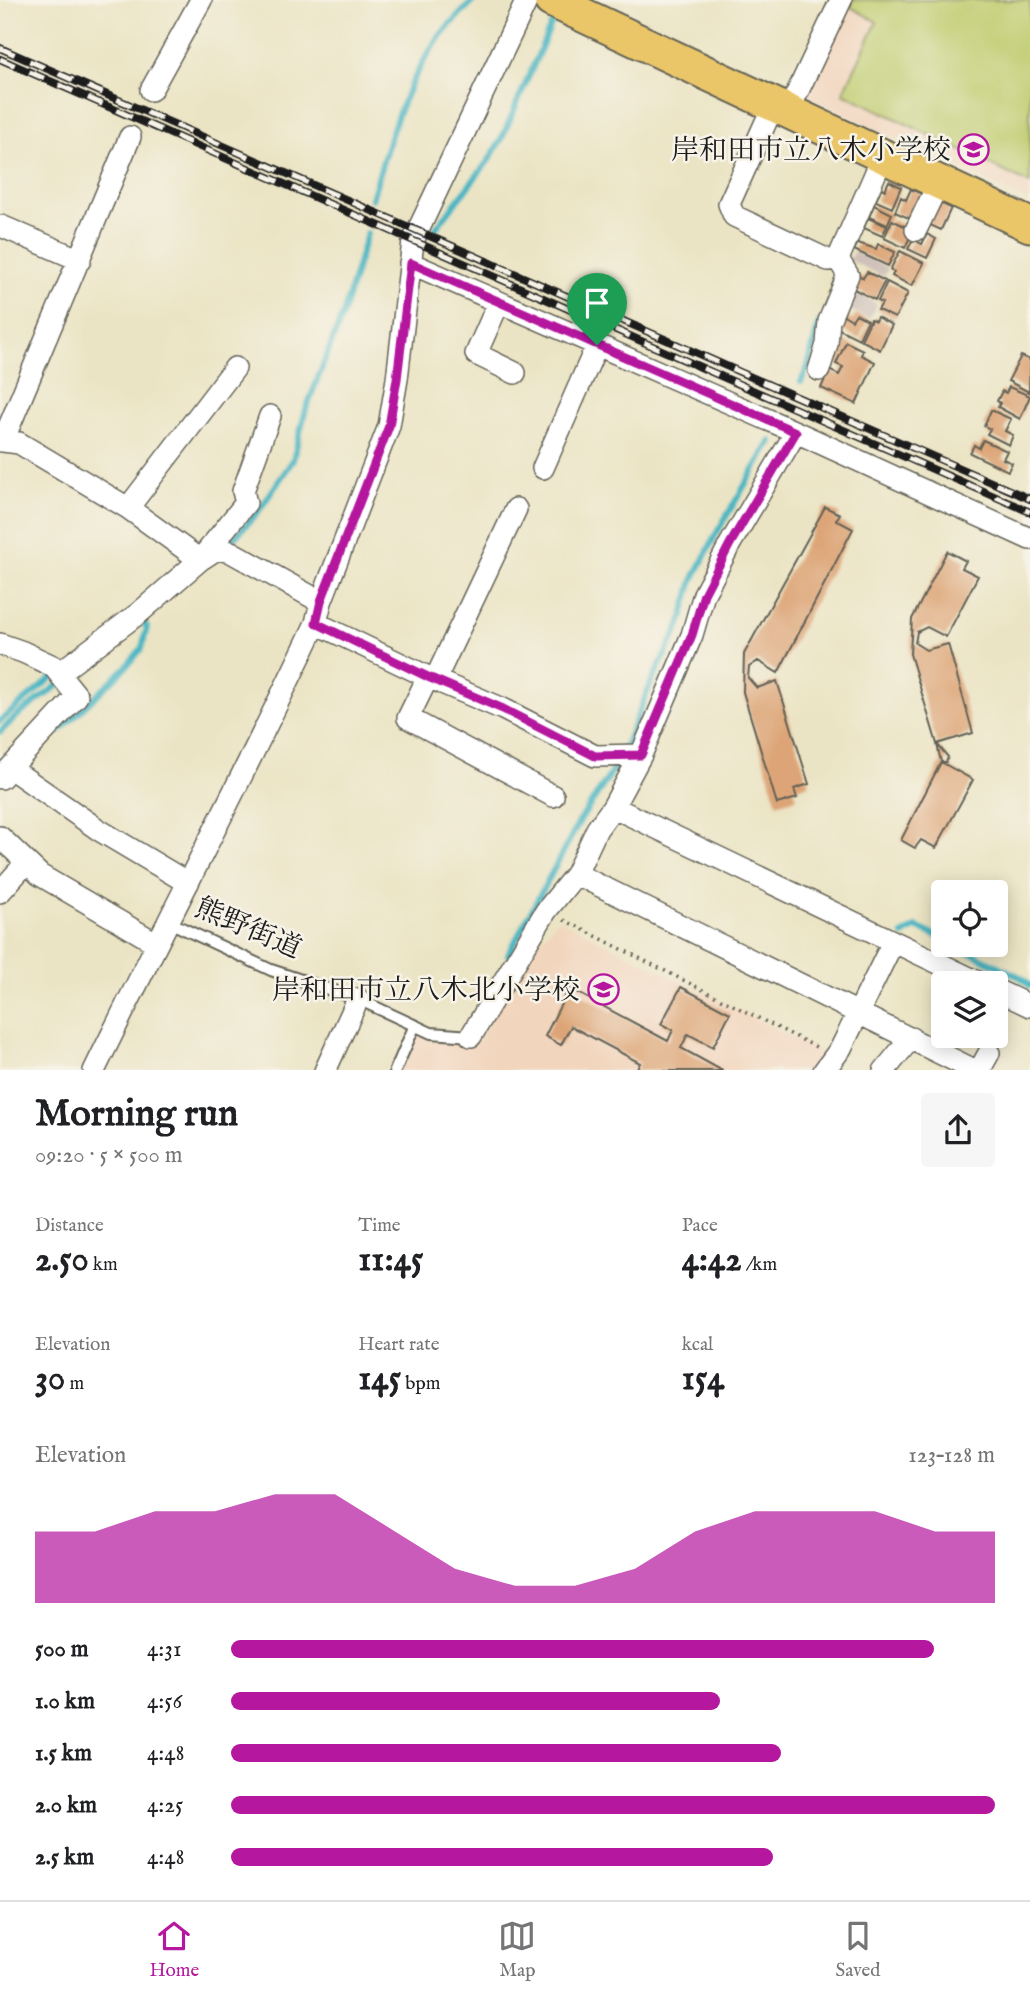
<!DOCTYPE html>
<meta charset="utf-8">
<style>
:root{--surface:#fff;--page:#f6f6f6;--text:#202124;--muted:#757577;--line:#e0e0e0;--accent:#b5179e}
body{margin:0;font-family:"IM FELL English","Noto Serif JP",serif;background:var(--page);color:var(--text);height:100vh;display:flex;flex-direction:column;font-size:26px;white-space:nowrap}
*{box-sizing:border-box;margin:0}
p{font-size:23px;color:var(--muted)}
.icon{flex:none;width:38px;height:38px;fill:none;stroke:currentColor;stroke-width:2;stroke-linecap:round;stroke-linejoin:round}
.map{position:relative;height:1070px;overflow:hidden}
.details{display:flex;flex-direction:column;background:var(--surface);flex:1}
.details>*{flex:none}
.tools{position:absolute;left:931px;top:880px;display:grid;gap:14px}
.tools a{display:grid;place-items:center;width:77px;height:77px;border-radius:7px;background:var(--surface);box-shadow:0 4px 18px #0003;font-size:35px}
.pin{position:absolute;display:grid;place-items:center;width:60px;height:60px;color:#fff;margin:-72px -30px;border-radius:50% 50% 50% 0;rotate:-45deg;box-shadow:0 0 7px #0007}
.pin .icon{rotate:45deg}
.round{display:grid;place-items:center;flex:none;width:74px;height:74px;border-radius:7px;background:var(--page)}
.summary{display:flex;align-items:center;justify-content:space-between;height:119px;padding:0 35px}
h1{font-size:38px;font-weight:700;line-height:52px}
.metrics{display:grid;grid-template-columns:repeat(3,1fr);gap:10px;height:119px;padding:7px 35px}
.metrics div{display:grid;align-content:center}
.metrics b{font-size:35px;font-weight:700}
.metrics small{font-size:19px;font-weight:400}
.metrics p{font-size:19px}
.chart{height:196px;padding:14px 35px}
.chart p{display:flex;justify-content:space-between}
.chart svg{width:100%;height:126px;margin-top:7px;fill:var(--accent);opacity:.7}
ul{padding:0 35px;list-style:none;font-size:23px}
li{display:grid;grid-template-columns:112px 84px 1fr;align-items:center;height:52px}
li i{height:18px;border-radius:9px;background:var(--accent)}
.menu{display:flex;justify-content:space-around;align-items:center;height:98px;border-top:2px solid var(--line);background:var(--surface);font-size:19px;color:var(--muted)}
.menu a{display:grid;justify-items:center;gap:4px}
.menu .selected{color:var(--accent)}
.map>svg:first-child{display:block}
</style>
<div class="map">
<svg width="1030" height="1071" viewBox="0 0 1030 1071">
<rect width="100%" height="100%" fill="#f7f3e8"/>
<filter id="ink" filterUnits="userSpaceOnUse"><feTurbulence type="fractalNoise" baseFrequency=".0143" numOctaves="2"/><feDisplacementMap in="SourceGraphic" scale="14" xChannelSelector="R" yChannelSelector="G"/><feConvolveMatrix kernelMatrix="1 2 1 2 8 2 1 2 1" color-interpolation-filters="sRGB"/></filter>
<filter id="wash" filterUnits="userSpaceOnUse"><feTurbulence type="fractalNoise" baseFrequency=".00686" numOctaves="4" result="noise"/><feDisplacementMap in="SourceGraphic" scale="28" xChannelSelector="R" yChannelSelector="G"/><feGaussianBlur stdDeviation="1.57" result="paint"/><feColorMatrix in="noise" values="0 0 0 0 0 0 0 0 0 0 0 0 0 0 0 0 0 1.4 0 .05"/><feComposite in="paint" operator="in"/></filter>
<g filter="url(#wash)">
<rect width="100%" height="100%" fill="#ebe4c4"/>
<path fill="#f2d5bd" d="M850 0H1030V202L806 96Z
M558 919 827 1055 818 1071H399L416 1031 430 1037 478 1042 534 947Z"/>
<path fill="#cfc1ba" d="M854 251 888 268 884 277 849 260Z
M851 290 877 304 869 319 843 306Z"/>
<path fill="#bfcc6e" stroke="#6e7445" stroke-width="2" d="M852 0H1030V184L843 93 877 22 849 6Z"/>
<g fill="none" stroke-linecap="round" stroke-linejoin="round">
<path stroke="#48b6c3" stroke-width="6" d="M372 199C389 138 401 93 437 40 447 25 462 13 474 0
M436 228 489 160 502 138 554 18
M801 382 808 367 819 323
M227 546 258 512 293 460 306 409 344 311 367 233
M0 721 54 676
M59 731 125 668 142 648 147 627 142 622
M0 732 17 716 61 683
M623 751 650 685 680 625 693 580 716 534 771 441
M903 935 916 927 943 939
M955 945 1022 978 1030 986
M508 955 579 822 619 761"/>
</g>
<g id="blocks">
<path fill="#dda577" d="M889 181 901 187 892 208 876 201 881 188 885 190Z
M911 189 924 195 913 220 895 212 901 197 906 200Z
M938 202 951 208 941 230 928 224Z
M874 205 892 214 887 225 869 217Z
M868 218 887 226 882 236 864 228Z
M892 220 913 230 905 248 884 238Z
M927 234 936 239 927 258 908 249 913 239 922 244Z
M858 243 876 249 878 244 895 252 888 266 854 250Z
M900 251 924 263 912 286 892 276 894 272 890 270Z
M867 272 885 281 875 300 852 288 858 275 863 278Z
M887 282 908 293 895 318 878 310 882 303 878 301Z
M842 314 852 320 856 314 868 320 859 339 835 327Z
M877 317 892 325 880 350 861 340 871 319 875 321Z
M846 342 863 350 861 355 875 362 856 404 821 388 829 370 839 375 843 367 836 364Z
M1021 356 1030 360 1029 392 1008 381Z
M1009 387 1030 396 1020 419 998 407 1000 403 997 401 1002 391 1006 393Z
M991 410 1011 419 1005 431 1013 435 1009 445 987 434 990 429 984 426Z
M983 440 1007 451 1003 459 1012 463 1008 471 970 453 974 445 979 448Z
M825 507 840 514 836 520 853 529 778 673 758 661 749 667 748 678 757 688 777 681 809 784 794 789 797 798 777 804 743 692 744 654Z
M947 551 966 561 962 568 978 576 946 637 927 627 917 632 915 643 926 650 948 644 973 733 937 744 910 654 912 619Z
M937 744 948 757 946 762H941Z
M941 762 973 780 936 848 921 840 915 848 901 840Z
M681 987 730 1013 713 1047 688 1034 681 1048 723 1071H636L640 1063 571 1026 561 1045 545 1036 569 988 668 1041 673 1030 661 1024Z"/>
</g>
</g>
<g filter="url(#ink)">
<use href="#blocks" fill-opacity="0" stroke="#646257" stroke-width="2"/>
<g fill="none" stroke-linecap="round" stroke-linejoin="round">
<defs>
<path id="lane" d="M167 921 271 970 358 999 431 1033 471 1036
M395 1071 415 1025"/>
<path id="street" d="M151 90 201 0
M774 104 729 204 734 216 828 260 838 259
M788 112 841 0
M1 226 80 260
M916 230 939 182
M838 259 883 156
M410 263 796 432 1030 539
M499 302 476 354 515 373
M819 370 827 344 829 321 848 275 838 259
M0 441H3L130 137
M3 441 19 443 128 508 200 560 217 549 231 552 321 602
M543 468 597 345
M128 508 235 368
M316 623 428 677 503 709 595 756 641 755
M0 644 23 652 53 666 77 696 1 778
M59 673 139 613 200 560 246 503 243 491 270 416
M428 677 408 718 553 796
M435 680 516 509
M10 768 99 830 188 883
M613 807 982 984
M0 837 40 875 156 943
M576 874 976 1071
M0 892 26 863
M996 990 1030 1006
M471 1036 546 911 576 874 597 829 613 807 641 755 692 635 704 594 730 544 796 432
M94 1071C167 921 245 774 316 623L321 602 389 426 397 379 413 241 527 0
M325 1071 358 999
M824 1071 841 1048 893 942
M884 1071 911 1038
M979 1071 989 1053"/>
<path id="primary" d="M551 0 1030 225"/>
</defs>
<use href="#lane" stroke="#646257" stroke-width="14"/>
<use href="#street" stroke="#646257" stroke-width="24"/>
<use href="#primary" stroke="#646257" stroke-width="37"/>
<path stroke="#646257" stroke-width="3.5" stroke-dasharray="2 5" stroke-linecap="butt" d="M564 920 816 1047"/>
<use href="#lane" stroke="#fff" stroke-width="10"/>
<use href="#street" stroke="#fff" stroke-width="21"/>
<use href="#primary" stroke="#ebc669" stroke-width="33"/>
<defs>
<path id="rail" d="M0 48 1030 499
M0 59 1030 512"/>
</defs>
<use href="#rail" stroke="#1c1c1c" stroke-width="8"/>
<use href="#rail" stroke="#f7f3e8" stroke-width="5" stroke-dasharray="16" stroke-linecap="butt"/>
</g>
</g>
<g fill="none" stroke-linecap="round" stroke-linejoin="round" filter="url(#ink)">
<defs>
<path id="route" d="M411 263 796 432 730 544 704 594 692 635 641 755 595 756 503 709 428 677 316 623 321 601 389 426 397 379Z"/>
</defs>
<use href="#route" stroke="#fff" stroke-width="14"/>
<use href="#route" stroke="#b5179e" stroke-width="9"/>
</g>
<defs>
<symbol id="school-ring" viewBox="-11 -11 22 22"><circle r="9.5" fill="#f7f3e8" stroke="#b5179e" stroke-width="1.5"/><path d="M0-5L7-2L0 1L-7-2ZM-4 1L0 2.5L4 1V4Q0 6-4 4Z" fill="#b5179e"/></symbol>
</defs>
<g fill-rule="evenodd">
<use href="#school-ring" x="956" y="132" width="35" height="35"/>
<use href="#school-ring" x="586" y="972" width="35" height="35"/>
</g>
<g text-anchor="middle" stroke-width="5" stroke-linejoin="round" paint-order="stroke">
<g font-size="28" fill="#1c1c1c" stroke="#f7f3e8" text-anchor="end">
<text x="951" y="159">岸和田市立八木小学校</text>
<text x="580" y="999">岸和田市立八木北小学校</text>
</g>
<g font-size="28" fill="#1c1c1c" stroke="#f7f3e8">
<text transform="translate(249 927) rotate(23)" y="10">熊野街道</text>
</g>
</g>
</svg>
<div class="tools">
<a><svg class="icon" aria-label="locate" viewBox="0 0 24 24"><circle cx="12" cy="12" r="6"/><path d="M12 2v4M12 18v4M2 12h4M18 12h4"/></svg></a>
<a><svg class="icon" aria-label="layers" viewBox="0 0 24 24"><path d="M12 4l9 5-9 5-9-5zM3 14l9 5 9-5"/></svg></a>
</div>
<div class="pin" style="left:597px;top:345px;background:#1e9e55"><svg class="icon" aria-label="arrive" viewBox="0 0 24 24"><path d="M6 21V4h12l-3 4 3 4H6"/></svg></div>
</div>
<section class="details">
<div class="summary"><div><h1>Morning run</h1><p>09:20 · 5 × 500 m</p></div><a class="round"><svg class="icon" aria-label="share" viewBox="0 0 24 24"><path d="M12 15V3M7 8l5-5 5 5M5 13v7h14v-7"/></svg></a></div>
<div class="metrics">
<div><p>Distance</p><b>2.50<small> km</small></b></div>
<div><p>Time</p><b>11:45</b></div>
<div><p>Pace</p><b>4:42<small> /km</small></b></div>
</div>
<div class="metrics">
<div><p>Elevation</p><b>30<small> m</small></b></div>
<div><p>Heart rate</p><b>145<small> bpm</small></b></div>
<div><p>kcal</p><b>154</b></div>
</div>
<div class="chart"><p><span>Elevation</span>123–128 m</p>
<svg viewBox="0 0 160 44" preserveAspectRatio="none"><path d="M0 44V19L10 19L20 12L30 12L40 6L50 6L60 19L70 32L80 38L90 38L100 32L110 19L120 12L130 12L140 12L150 19L160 19V44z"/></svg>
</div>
<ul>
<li><b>500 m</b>4:31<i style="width:92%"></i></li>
<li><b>1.0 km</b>4:56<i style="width:64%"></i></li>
<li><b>1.5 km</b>4:48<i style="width:72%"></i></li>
<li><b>2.0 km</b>4:25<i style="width:100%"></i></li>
<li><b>2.5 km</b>4:48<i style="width:71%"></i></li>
</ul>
</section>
<nav class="menu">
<a class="selected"><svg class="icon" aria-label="home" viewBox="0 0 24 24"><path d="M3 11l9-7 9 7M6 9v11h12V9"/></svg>Home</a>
<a><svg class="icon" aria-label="map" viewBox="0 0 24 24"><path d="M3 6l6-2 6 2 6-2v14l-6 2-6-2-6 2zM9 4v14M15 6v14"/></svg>Map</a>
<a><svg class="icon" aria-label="saved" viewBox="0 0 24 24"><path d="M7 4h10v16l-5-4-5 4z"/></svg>Saved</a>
</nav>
